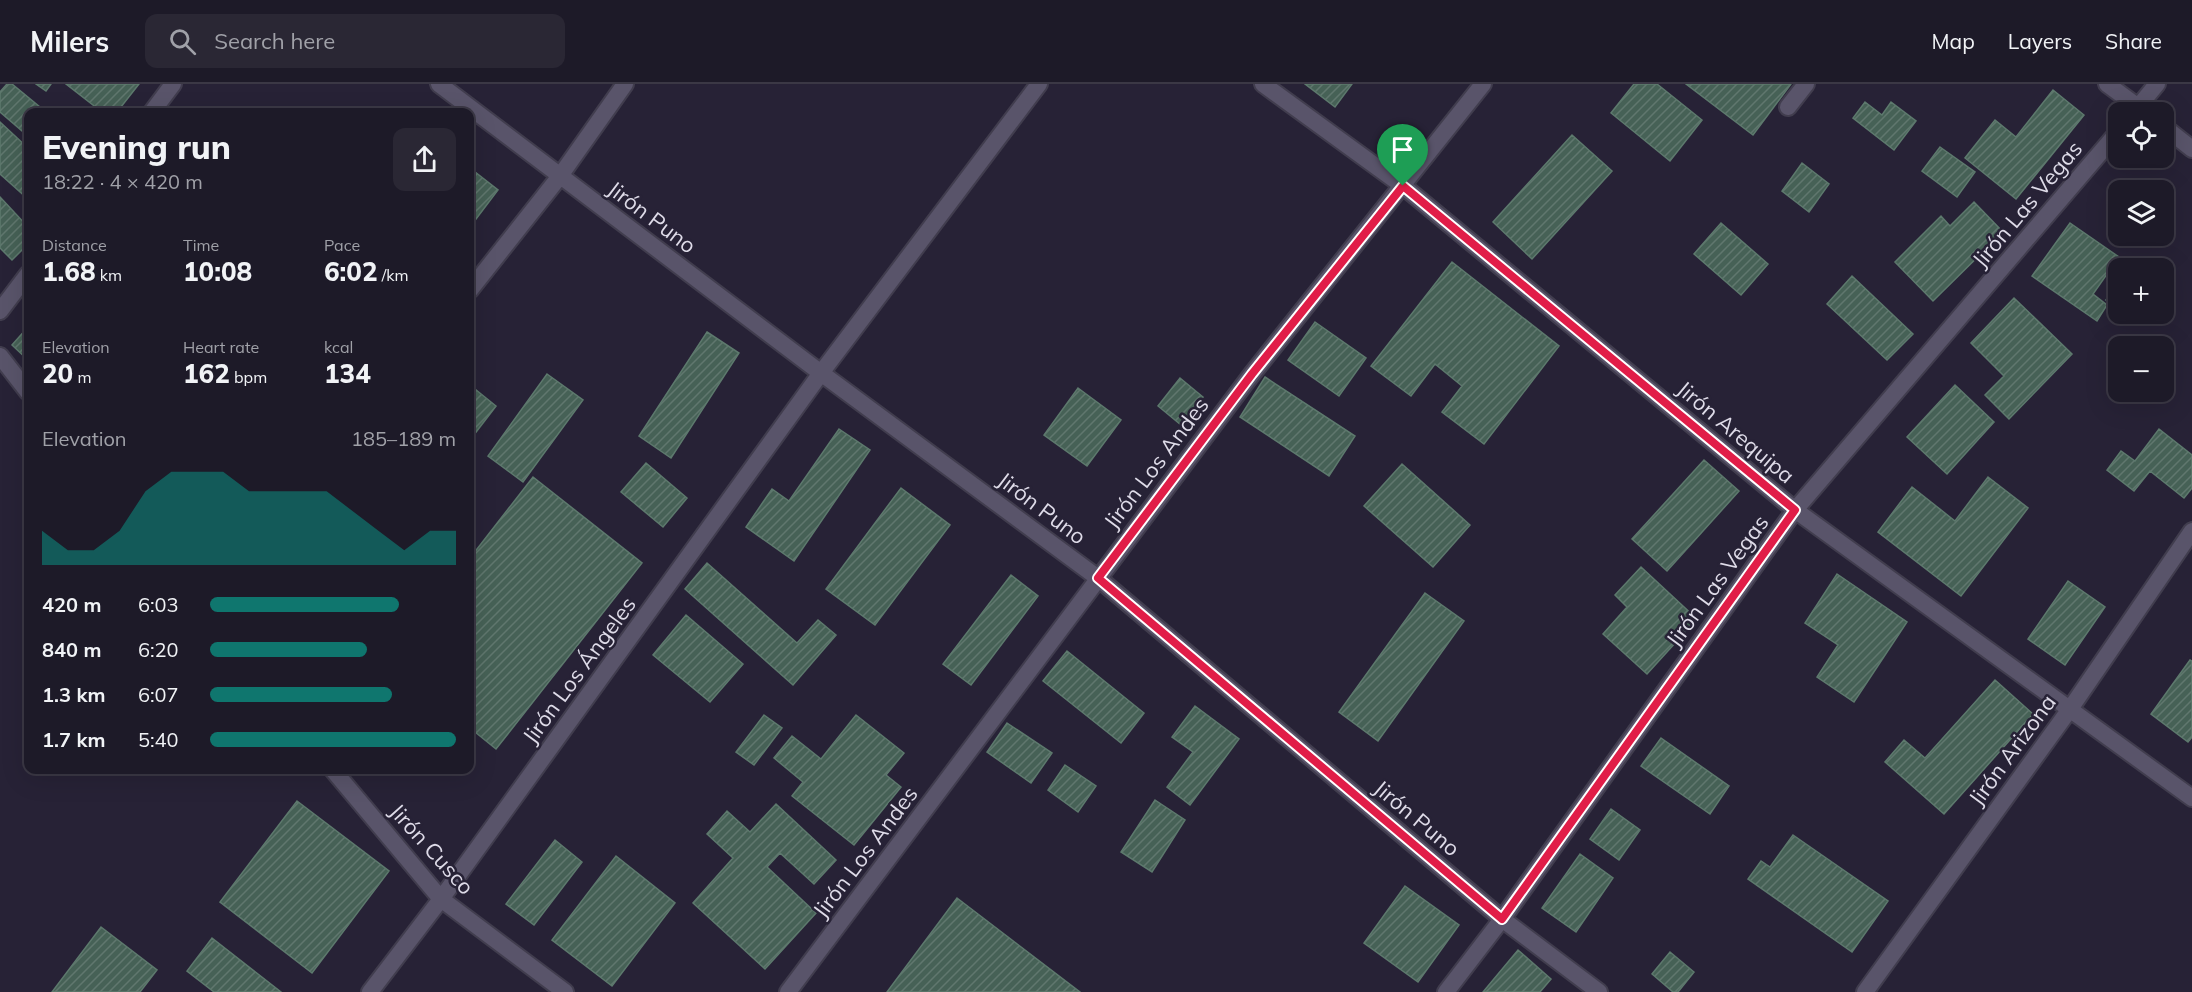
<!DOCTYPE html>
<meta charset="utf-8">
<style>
:root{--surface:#1d1a28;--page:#2a2734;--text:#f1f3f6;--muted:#a0a1a8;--line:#3b3845;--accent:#0f766e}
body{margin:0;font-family:Mulish,sans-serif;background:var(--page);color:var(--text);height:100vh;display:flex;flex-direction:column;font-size:22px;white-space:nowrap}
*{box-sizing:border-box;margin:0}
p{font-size:20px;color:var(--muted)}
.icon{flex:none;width:33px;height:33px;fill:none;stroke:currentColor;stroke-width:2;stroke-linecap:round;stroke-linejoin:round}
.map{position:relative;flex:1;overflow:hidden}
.details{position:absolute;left:24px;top:24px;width:450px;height:666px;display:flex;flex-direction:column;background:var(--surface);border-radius:12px;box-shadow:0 6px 24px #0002,0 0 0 2px var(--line)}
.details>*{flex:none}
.fabs{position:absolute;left:2108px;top:18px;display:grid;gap:12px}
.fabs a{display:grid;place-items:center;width:66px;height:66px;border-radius:12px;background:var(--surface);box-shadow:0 6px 24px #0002,0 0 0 2px var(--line);font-size:30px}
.pin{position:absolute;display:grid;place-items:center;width:51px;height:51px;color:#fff;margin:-62px -26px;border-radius:50% 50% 50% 0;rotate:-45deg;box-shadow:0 0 6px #0007}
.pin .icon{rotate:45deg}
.round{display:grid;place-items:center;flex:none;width:63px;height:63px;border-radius:12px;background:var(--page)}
.summary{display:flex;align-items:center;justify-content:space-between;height:102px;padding:0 18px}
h1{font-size:33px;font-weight:800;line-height:45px}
.metrics{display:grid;grid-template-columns:repeat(3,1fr);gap:9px;height:102px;padding:6px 18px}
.metrics div{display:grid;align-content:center}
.metrics b{font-size:26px;font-weight:800}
.metrics small{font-size:16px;font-weight:400}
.metrics p{font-size:16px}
.chart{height:168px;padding:12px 18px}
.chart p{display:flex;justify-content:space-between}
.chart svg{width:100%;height:108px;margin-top:6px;fill:var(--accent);opacity:.7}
ul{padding:0 18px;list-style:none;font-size:20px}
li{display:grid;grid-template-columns:96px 72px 1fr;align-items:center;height:45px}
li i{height:15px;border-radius:8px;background:var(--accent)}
header{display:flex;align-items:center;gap:36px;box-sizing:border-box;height:84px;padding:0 30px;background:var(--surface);border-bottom:2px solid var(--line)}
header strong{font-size:28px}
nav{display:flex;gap:33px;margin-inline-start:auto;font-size:21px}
.search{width:420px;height:54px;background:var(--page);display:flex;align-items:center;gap:15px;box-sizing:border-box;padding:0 21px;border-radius:12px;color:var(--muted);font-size:22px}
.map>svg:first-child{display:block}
</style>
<header>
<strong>Milers</strong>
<div class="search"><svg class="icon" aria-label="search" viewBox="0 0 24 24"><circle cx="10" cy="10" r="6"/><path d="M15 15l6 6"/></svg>Search here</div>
<nav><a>Map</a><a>Layers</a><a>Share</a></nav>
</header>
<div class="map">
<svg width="2192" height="908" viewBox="0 0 2192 908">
<defs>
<pattern id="building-hatch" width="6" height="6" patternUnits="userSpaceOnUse" patternTransform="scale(1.5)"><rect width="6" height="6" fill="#466156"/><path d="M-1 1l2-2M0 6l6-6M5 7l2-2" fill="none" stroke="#60776e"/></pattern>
</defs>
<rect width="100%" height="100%" fill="#272236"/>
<path fill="url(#building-hatch)" stroke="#5d796d" stroke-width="1.5" d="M7 0H12L46 28H28V52L0 28V8Z
M36 0H51L46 7Z
M66 0H139L117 28H102Z
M1305 0H1352L1335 23Z
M1634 0H1657L1702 36 1670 77 1611 29Z
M1686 0H1791L1753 51Z
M2053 6 2084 31 2016 115 1965 74 1995 36 2016 53Z
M1865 18 1882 31 1891 18 1916 37 1894 66 1853 34Z
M0 38 28 64V115L0 90Z
M1572 51 1612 87 1532 175 1493 138Z
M1940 63 1975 88 1957 113 1922 87Z
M1802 79 1829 100 1809 128 1782 107Z
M470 84 498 106 470 143Z
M0 113 28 143V160L12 176 0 164Z
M1974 118 2003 148 1933 217 1895 178 1941 132 1950 142Z
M1721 139 1768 180 1741 211 1694 170Z
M2070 139 2119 173 2093 210 2107 221 2097 237 2032 192Z
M1452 178 1559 262 1484 360 1442 328 1462 302 1435 280 1411 312 1371 282Z
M1852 192 1913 250 1887 276 1827 220Z
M2118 199V222L2106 216Z
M2014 214 2072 270 2009 335 1985 311 2004 292 1971 259Z
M1315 238 1366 274 1339 312 1288 276Z
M28 243V276L12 261Z
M707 248 739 269 671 374 639 352Z
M547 290 583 316 523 398 488 372Z
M1265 293 1355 352 1329 392 1240 333Z
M1180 294 1203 313 1181 341 1158 322Z
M470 301 496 322 470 356Z
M1955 301 1994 338 1947 390 1907 353Z
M1078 304 1121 336 1087 382 1044 351Z
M839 345 870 366 794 477 746 443 772 405 789 417Z
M2159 345 2192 371V404L2184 414 2150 387 2134 407 2107 386 2121 367 2135 377Z
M1704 376 1739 407 1667 487 1632 455Z
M646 379 687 414 663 443 621 408Z
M1402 380 1470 441 1433 483 1364 422Z
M533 393 642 479 496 665 470 644V474Z
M1988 393 2028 424 1961 512 1878 448 1912 403 1955 437Z
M901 404 950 441 875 541 826 505Z
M707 479 797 559 818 536 836 551 793 601 685 505Z
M1641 483 1697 535 1647 590 1603 550 1627 523 1615 511Z
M1837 490 1907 538 1854 618 1817 593 1838 561 1805 539Z
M1011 491 1038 512 971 601 943 580Z
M2068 497 2105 523 2065 581 2028 555Z
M1425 509 1464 537 1378 657 1339 628Z
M686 531 743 580 710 618 653 571Z
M1067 567 1144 629 1121 659 1043 597Z
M2190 576 2192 577V653L2188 658 2151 630Z
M1995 596 2033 630 1944 730 1885 678 1904 656 1925 674Z
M1195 622 1239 655 1190 721 1167 703 1193 668 1172 653Z
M764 631 782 644 754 681 736 668Z
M856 631 904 669 886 691 901 703 854 761 792 712 803 698 774 674 792 652 821 675Z
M1007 639 1052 669 1031 699 987 668Z
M1661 654 1729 702 1710 730 1641 682Z
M1065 681 1096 702 1078 728 1048 706Z
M1155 716 1185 736 1152 788 1121 768Z
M297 717 389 787 312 889 220 818Z
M776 720 836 776 814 800 780 769 767 783 816 829 765 885 693 819 733 774 707 750 727 727 750 748Z
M1611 725 1640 746 1619 776 1590 755Z
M1793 751 1888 817 1852 868 1748 795 1761 777 1770 783Z
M555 756 582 778 534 841 506 820Z
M1580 770 1613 794 1576 848 1542 824Z
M616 772 675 819 612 902 552 856Z
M1405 802 1459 841 1418 898 1364 859Z
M957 814 1080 908H887Z
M101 843 157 886 140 908H52Z
M212 854 281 908H214L187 887Z
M1518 866 1551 895 1540 908H1483Z
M1670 868 1694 888 1678 908H1673L1652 890Z"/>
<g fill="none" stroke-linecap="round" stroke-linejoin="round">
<defs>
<path id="minor" d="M439 0 821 289 1098 494 1502 835 1599 908
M1263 0 1403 102 1795 426 2192 714
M2107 0 2145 28
M1788 23 1806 0
M152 28 173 0
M2134 28 2157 0
M2163 42 2192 65
M470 206 560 92 625 0
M0 227 28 190
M0 272 28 308
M333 686 441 815 565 908
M370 908 441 815 821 289 1039 0
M788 908 1252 290 1483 0
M1446 908 1502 835 1795 426 2118 48
M1865 908 2070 625 2192 447"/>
</defs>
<use href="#minor" stroke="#413d4e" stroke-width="20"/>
<use href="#minor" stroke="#59546a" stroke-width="16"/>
</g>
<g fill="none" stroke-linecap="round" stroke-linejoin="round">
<defs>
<path id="route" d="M1403 102 1795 426 1502 835 1098 494 1252 290Z"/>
</defs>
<use href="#route" stroke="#fff" stroke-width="12"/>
<use href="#route" stroke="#e11d48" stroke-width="8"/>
</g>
<g text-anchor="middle" stroke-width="5" stroke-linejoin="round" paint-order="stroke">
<g font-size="22" fill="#dedbe8" stroke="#272236">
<text transform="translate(2027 120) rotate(-50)" y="8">Jirón Las Vegas</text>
<text transform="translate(652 133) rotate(37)" y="8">Jirón Puno</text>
<text transform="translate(1736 348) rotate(40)" y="8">Jirón Arequipa</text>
<text transform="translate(1156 379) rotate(-53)" y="8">Jirón Los Andes</text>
<text transform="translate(1042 424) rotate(37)" y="8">Jirón Puno</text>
<text transform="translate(1717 497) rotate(-54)" y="8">Jirón Las Vegas</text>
<text transform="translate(579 586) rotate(-54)" y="8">Jirón Los Ángeles</text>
<text transform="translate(2012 666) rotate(-54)" y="8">Jirón Arizona</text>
<text transform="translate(1417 734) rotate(40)" y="8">Jirón Puno</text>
<text transform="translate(432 765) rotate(48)" y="8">Jirón Cusco</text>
<text transform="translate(865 768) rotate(-53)" y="8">Jirón Los Andes</text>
</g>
</g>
</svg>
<div class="fabs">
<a><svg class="icon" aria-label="locate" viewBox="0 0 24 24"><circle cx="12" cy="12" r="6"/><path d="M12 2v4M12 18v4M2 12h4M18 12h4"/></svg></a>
<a><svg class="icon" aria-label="layers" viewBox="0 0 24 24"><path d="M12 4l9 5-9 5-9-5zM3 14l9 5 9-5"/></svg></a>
<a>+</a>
<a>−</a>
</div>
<div class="pin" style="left:1403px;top:102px;background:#1e9e55"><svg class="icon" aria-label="arrive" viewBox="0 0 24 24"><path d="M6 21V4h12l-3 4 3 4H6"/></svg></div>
<section class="details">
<div class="summary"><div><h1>Evening run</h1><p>18:22 · 4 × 420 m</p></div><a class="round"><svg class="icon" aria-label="share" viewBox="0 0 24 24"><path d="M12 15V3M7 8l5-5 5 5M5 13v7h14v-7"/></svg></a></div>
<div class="metrics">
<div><p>Distance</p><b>1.68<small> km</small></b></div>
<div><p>Time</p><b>10:08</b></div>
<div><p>Pace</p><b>6:02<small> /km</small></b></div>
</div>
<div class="metrics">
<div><p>Elevation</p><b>20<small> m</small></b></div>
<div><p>Heart rate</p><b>162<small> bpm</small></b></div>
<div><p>kcal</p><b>134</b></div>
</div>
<div class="chart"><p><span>Elevation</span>185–189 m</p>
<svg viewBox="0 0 160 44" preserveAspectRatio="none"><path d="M0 44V30L10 38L20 38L30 30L40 14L50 6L60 6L70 6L80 14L90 14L100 14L110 14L120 22L130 30L140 38L150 30L160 30V44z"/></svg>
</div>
<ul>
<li><b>420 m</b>6:03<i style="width:77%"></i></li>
<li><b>840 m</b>6:20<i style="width:64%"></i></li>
<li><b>1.3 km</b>6:07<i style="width:74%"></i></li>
<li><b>1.7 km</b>5:40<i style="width:100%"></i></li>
</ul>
</section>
</div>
